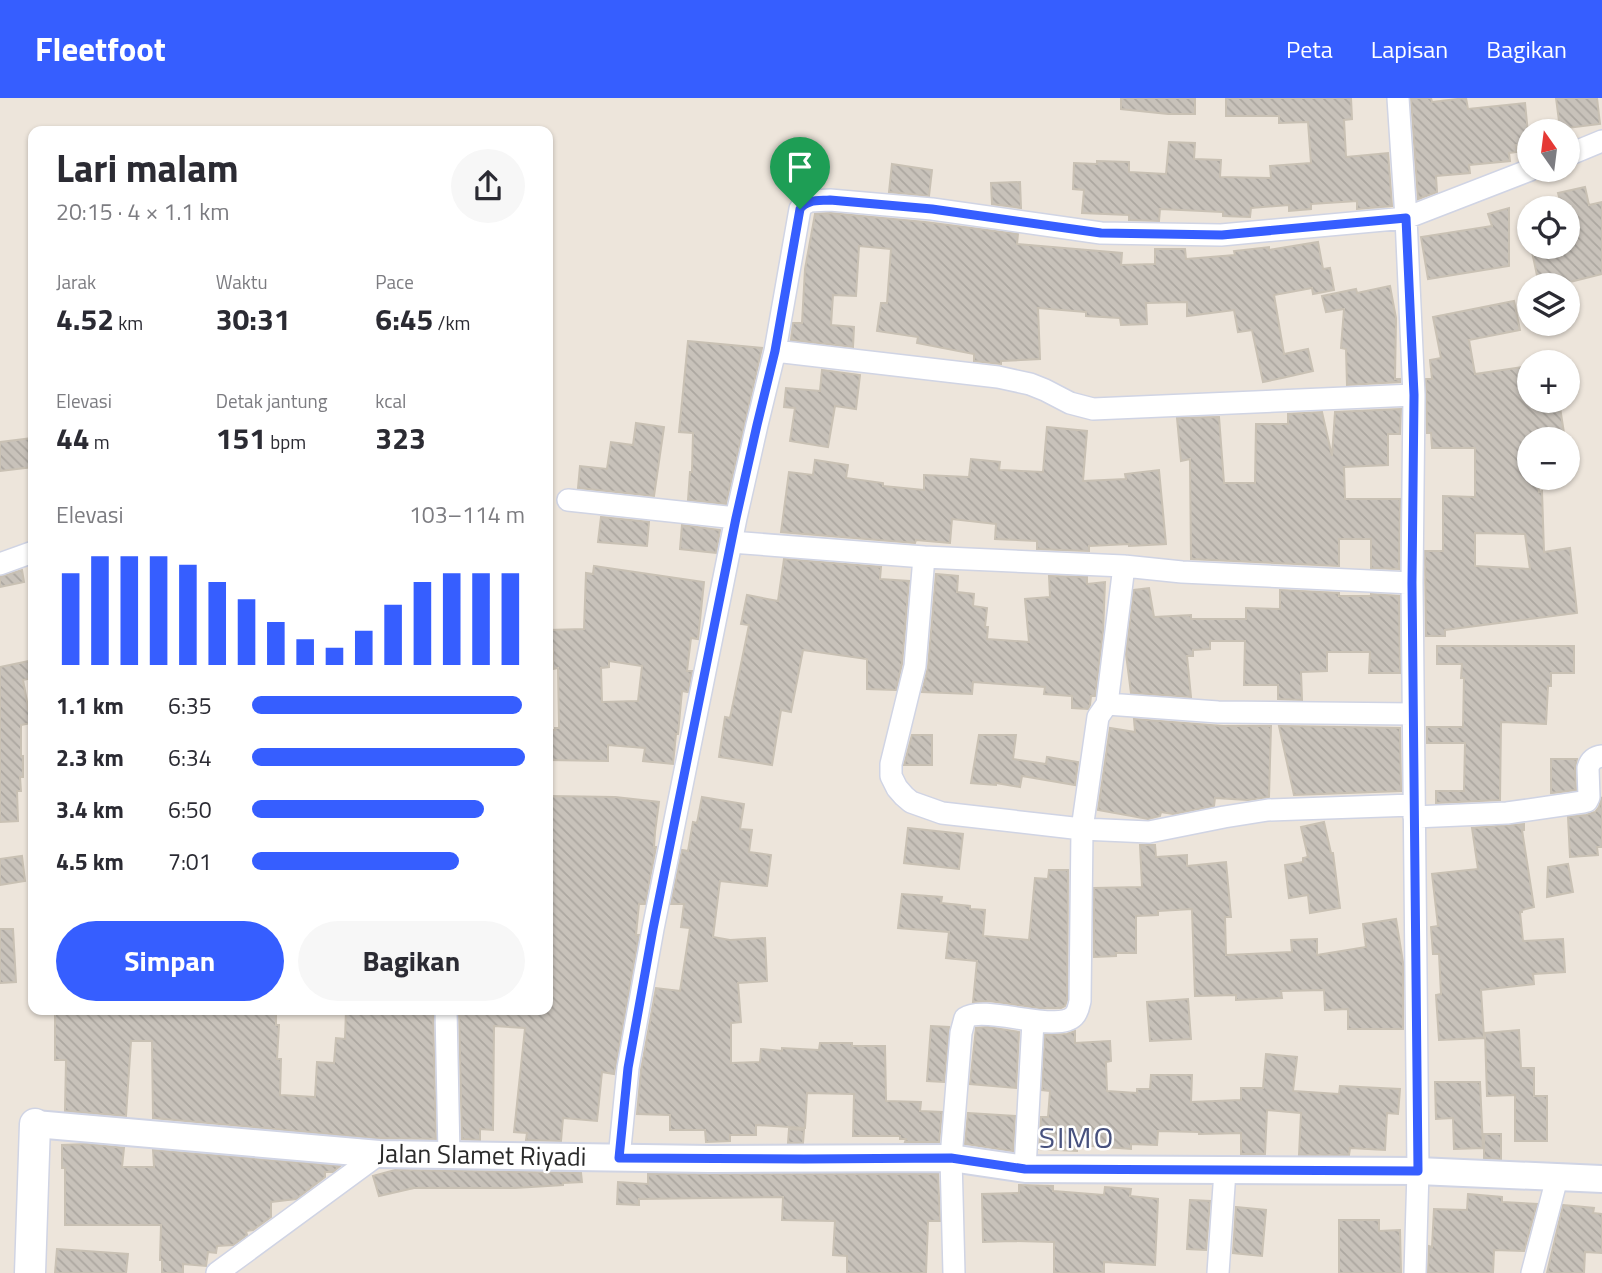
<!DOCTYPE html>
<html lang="id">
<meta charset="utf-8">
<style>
:root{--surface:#fff;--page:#f7f7f7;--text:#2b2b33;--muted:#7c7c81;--accent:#365eff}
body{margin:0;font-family:"Titillium Web",sans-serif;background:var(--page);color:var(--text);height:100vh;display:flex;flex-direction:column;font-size:26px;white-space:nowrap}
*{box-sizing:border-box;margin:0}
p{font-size:23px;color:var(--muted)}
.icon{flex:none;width:38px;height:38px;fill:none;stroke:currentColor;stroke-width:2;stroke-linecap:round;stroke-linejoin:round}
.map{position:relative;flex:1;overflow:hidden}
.sheet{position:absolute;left:28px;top:28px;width:525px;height:889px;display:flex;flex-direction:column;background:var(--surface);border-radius:14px;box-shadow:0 2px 5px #0004}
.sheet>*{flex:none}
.needle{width:46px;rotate:346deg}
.tools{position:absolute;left:1517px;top:21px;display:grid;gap:14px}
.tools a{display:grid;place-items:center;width:63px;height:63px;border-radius:50%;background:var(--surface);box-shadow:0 2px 5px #0004;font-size:35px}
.pin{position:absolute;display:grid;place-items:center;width:60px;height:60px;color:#fff;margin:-72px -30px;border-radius:50% 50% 50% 0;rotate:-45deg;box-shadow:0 0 7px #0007}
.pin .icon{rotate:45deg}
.round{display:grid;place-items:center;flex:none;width:74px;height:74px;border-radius:37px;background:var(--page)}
.overview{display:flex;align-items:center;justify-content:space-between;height:119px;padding:0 28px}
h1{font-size:38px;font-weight:700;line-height:52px}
.metrics{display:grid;grid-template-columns:repeat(3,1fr);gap:10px;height:119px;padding:7px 28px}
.metrics div{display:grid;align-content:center}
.metrics b{font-size:30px;font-weight:700}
.metrics small{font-size:19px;font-weight:400}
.metrics p{font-size:19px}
.chart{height:196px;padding:14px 28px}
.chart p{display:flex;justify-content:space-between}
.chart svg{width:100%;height:126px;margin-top:7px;stroke:var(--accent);stroke-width:6}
.button{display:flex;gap:14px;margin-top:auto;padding:14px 28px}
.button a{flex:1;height:80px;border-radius:42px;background:var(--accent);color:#fff;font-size:28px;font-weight:700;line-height:80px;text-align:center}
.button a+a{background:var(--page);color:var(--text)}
ul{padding:0 28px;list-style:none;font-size:23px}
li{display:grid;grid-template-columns:112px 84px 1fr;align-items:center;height:52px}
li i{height:18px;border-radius:9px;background:var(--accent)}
header{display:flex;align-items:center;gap:42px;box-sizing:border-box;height:98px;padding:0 35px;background:var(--accent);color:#fff}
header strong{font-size:33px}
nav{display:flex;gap:38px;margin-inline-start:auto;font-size:24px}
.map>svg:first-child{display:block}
</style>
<header>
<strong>Fleetfoot</strong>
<nav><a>Peta</a><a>Lapisan</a><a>Bagikan</a></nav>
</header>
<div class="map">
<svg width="1602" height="1175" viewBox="0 0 1602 1175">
<defs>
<pattern id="building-back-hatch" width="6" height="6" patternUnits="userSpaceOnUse" patternTransform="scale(1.75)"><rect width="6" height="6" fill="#c8c2ba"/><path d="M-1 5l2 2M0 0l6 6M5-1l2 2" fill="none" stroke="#aca7a0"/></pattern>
</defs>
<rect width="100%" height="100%" fill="#ede5db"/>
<path fill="url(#building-back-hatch)" stroke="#c9c1b4" stroke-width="2" fill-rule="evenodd" d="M1121 0H1195V16H1168L1121 11Z
M1226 0H1351L1352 21 1344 22 1346 59 1388 55 1392 108 1357 111V103L1311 106V111L1289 113V107L1251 110 1250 119 1223 118V114L1160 111 1159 123 1129 122V117L1082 115 1084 92 1073 91 1074 65 1097 66V63L1129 64V74L1166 76 1169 44 1195 45 1194 61 1221 62 1220 79 1271 80 1270 68 1311 65 1308 24 1279 25V18H1226Z
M1411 0H1431L1432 4 1466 0 1468 11 1525 5 1529 45 1516 47 1517 54 1509 55 1510 63 1469 67 1470 75 1436 78 1437 94 1418 101Z
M1556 0H1597L1600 26 1560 31Z
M892 66 932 72 929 98 889 94Z
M1020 84 1021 110 992 106 991 85Z
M1585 89 1589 107 1602 104V176L1570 184 1571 187H1539L1531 149H1568V110H1562L1558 95Z
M1509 110V168L1428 181 1421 139 1492 128 1488 116Z
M830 115 925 124 1018 136 1017 146 1122 155 1121 167 1155 166V151H1185L1186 161 1235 157 1234 153 1269 149V152L1318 144 1323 171 1330 170 1334 192 1313 196 1312 190 1274 197 1284 256 1308 251 1313 273 1282 280 1263 284 1252 232 1238 234 1234 212 1187 218V204L1146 205 1147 226 1121 227 1120 220 1086 218V214L1038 210 1040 261 1001 263V266L974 263V256L917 245 918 239 877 233 881 205H887L891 151 859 148 856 198 833 197 831 227 854 229 853 249 791 242 793 225H802L805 171 815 116Z
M1390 188 1396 220 1395 281H1400V284L1347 287 1346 251 1341 250 1344 211 1326 214 1322 198 1356 191 1357 195Z
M1514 203 1520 232 1469 242 1475 276 1530 268V303H1559L1564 335 1530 340V380H1538L1539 394 1542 393 1544 454 1570 450 1577 515 1445 532V538H1426L1425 453H1443V398L1475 399V350H1432L1431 335H1427L1426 281H1432L1430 262 1441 260 1433 219ZM1475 435 1525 436 1530 471 1475 468Z
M688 243 762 250 726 406 688 402 690 374H692L693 335 679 334Z
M822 272 860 277 856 311 835 308 828 349 790 343 795 310 784 309 786 290 820 293Z
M1401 311 1400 336H1388V367L1344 369 1345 401H1400L1399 471 1371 470V441H1339V468L1191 461 1190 361 1181 363 1177 320 1219 319 1224 385H1255L1256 326H1288V316L1322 314 1332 358 1335 314Z
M636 325 664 329 654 398 578 390 580 368 607 371 611 344 633 347Z
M1047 329 1087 333 1083 383 1126 381 1125 376 1159 372 1166 446 1129 448V446L1089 448V453L1037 451V443L995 441 996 426 952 421 950 445 916 442 915 445 781 434 789 374 813 377 815 362 848 367 846 380 883 385V388L924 392V377L969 379 971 361 1000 364 999 372 1043 374Z
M33 340V369L0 373V344Z
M601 419 649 424 647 448 598 444Z
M682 427 720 432 716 455 680 451Z
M784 461 881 469 880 481 909 483 902 566 896 592 867 591V561L803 552 791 614 781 612 772 667 719 659 725 619 730 620 749 527 741 526 747 497 778 503Z
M594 468 704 484 698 541 691 540 687 573H692L688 594 682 593 678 636H676L673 666 643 663 645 650 608 647V663L548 662V632H555V630H559L558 570 553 571V551H548V532L584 531 586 475 593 476ZM609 563 642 568 638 603 602 604 601 570 609 569Z
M22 472 24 484 0 489V479Z
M936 476 958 478 957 494 974 496 973 508 987 510 985 529H988L987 541 1029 544 1025 501 1050 499 1049 478 1087 479V486L1105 484 1103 534 1095 598H1091L1090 607 1088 611 1072 610V598L1044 596 1045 589 973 584 972 596 922 594 928 569Z
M1149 490 1154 519 1191 517V521H1246V510L1280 511V492L1339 495V498H1371V496L1399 498 1400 575H1369L1370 554H1327V573L1301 574 1302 602 1278 601V587H1244L1245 543H1210V551L1193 552V558H1187L1191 599 1131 595 1126 556 1134 492Z
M1437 548H1574V575H1551V588H1548L1546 626 1501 624 1500 702 1436 705V693H1464L1465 645H1427V629H1463L1464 580H1461L1462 566H1437Z
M29 563 32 580 23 582 31 625 21 627V658H23V679H20L21 693H17L18 723 0 724V569Z
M1134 621 1223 628H1271L1269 699 1248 702 1215 700 1214 708 1173 716 1161 714 1160 718 1148 721 1098 712 1110 630 1135 634Z
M1279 628 1400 630 1401 693 1294 697Z
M912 637H932V667H904Z
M979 637H1016L1013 661 1046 666 1047 659 1078 664 1075 687 1022 678 1020 689 996 685V687L971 685Z
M1551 661H1577L1575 670 1576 692 1551 695Z
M548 698 615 699 659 704 655 734 654 749H656L645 806H639L636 837H639L614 976 602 974 597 1023 563 1020 561 1043 526 1042 527 1035 514 1034 525 930 494 928 493 1032 480 1031V1042L462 1041 459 913 548 912V753H549L550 719H548Z
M702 699 744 706 740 731 752 732 749 754 771 757 767 788 720 783 713 839 730 842 765 840 767 883 738 885 741 924 731 925V965L760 964 761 951 782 953V950L819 952 820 945H852V948H885L886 1003 921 1004 920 1013 942 1014 939 1044H905L906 1041H900V1038H853L854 996 807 995 805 1030 756 1027V1037H730V1043L706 1044 705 1032H670V1017L637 1016 641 972 656 890 680 893 690 830 681 829 684 806H671L682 752 688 753 693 724 697 725Z
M1602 699V749H1597L1598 757 1570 759 1568 719 1586 717 1595 714 1599 709Z
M1324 724 1331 755H1333L1340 810 1310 815 1308 797 1289 800 1285 767 1303 764V760L1308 759 1301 729Z
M1524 726V732H1522L1534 809 1522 812V814H1520L1523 843 1563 841 1565 874 1533 876 1534 886 1481 892 1484 940 1439 942 1436 897 1441 896 1439 856H1433L1431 829 1438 828 1432 776 1478 771 1472 730Z
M908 730 963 736 959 771 904 765Z
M1140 747H1155L1156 759 1187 757V768L1226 764 1231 819H1225L1226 857 1292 854 1291 842 1317 841V857L1366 849 1363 826 1396 821 1403 864V931H1348V911L1325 912 1324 892 1281 893 1282 900 1236 902V897L1195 898 1192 811 1158 813V817L1136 818V855H1116V858L1094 859V790L1142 789Z
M22 758 25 783 0 787V761Z
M1568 766 1573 794 1547 799 1548 769Z
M1049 772H1068L1067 902 1065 908 1061 910H1039L989 903 973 904 977 863 946 860 949 834 898 830 902 796 942 799 941 805 970 808V811L985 812 983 838 1029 842 1035 780 1048 781Z
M0 831H13L16 884 0 885Z
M1188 901 1191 941 1150 943 1147 904Z
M55 912H276V927H279L277 961H281L280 997 315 999 317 964 334 965 336 940 345 941 346 912H433L436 1041 373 1040 153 1020 152 943H131L126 1018 65 1013 66 962H55Z
M931 928 949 929 944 984 927 983Z
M988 929 1019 934 1016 990 970 986 976 930Z
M1519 932 1521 970H1534V998H1547V1043H1515V997L1487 998 1485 935Z
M1075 933V945L1110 943 1111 963 1106 964 1107 993 1137 995V991H1150L1151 977H1192L1191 1004 1241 1002V990H1263L1266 956 1297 959 1293 993 1339 996 1340 988 1400 991 1398 1016 1387 1015 1385 1052 1350 1050 1349 1057H1299L1301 1015 1267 1012 1265 1056H1241V1035L1199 1036V1034L1158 1033 1157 1047 1131 1046V1051L1077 1047V1053L1039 1051 1041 1019H1048L1050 993 1042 992 1045 937 1067 936Z
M1435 984H1480L1483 1050 1454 1051 1453 1020 1436 1021Z
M968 1015 1015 1018 1013 1053 965 1046Z
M789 1031 804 1032 803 1045H788Z
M1484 1036H1501V1061L1484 1060Z
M88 1046 124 1050 122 1069H154L153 1052 340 1068 333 1074H325V1079L296 1101 271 1104V1119L253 1132 246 1133 247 1137 233 1147 217 1148 216 1155 208 1154 206 1168 183 1166V1175H162V1162H160L161 1127H65V1070H62V1047Z
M395 1072 581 1075 582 1084 563 1085V1087L515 1090H414L379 1098 373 1078Z
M648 1076H938L940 1123H928L926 1175H847V1158L833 1157 835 1123 782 1122 783 1099 639 1101V1107L617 1106 618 1084 648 1086Z
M1019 1087 1053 1088V1093L1104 1097 1105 1089 1131 1091 1130 1098 1158 1101 1155 1167 1104 1164V1175H1054V1144L1012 1143 983 1144 982 1096 1019 1095Z
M1468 1096 1502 1099V1104L1537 1106 1524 1153 1494 1152 1493 1175H1428L1429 1148 1432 1149 1434 1111 1467 1112Z
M1190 1102 1210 1103 1206 1152 1187 1151Z
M1563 1107 1594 1110 1593 1115 1602 1116V1155L1585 1154 1584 1175H1547Z
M1236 1109 1266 1112 1262 1158 1233 1155Z
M1339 1122H1379V1133L1400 1132 1401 1175H1339Z
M57 1151 128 1156 126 1175H55Z"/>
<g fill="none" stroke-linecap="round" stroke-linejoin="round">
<defs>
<path id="minor" d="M1568 57 1602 43
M775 253 998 279 1030 286 1045 292 1070 305 1093 311 1414 297
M568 402 736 420
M731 444 924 459 1124 468 1182 474 1412 485
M924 459 915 568 891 666V678L897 690 904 698 911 704 942 715 1082 731 1149 734 1224 719 1268 712 1413 707
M0 466 33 454
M1107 606 1218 614 1413 616
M1414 719 1507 715 1583 704 1587 703 1589 699 1588 670C1590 663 1594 659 1602 658
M446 912 449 1056
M619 1060 628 970 653 831 736 420 757 327 775 253 800 111 804 106 810 103 830 102 932 111 1101 135 1221 137 1406 120 1398 0
M1025 1071 1033 923
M217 1175 379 1056
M954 1175 951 1060 961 935 965 920C985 906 1057 936 1074 918 1078 914 1079 908 1080 903L1082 731 1098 619 1107 606 1124 468
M1218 1175 1225 1073
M1415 1175 1418 1073 1412 485 1414 297 1406 120 1530 72
M1532 1175 1557 1080"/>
<path id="tertiary" d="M35 1026 379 1056 710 1061 951 1060 1025 1071 1418 1073 1602 1081"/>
<path id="secondary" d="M30 1175 35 1026"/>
</defs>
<use href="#minor" stroke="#d0d4e4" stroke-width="24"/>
<use href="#tertiary" stroke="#d0d4e4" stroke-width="30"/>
<use href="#secondary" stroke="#d0d4e4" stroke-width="33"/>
<use href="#minor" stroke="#fff" stroke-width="21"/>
<use href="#tertiary" stroke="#fff" stroke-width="26"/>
<use href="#secondary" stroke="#fff" stroke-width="30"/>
</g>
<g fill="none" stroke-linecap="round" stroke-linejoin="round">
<defs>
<path id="route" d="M830 102 932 111 1101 135 1222 137 1406 120 1414 297 1412 485 1418 1073 1025 1071 951 1060 804 1061 619 1060 628 970 653 831 736 420 757 327 775 253 800 111C807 101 819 103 830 102Z"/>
</defs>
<use href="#route" stroke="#fff" stroke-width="14"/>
<use href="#route" stroke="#365eff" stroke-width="9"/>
</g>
<g text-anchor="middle" stroke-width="5" stroke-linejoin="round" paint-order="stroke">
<g font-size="26" fill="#2a2a2a" stroke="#fff">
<text transform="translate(482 1057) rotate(1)" y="9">Jalan Slamet Riyadi</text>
</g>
<g font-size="30" letter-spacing="2" fill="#47517e" stroke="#fff">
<text x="1077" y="1050">SIMO</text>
</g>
</g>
</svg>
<div class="tools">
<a><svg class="needle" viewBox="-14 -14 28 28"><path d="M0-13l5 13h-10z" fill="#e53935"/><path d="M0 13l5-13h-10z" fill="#7c7c81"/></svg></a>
<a><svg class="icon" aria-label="locate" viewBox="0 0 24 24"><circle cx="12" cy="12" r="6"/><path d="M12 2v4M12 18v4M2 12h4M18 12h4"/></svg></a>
<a><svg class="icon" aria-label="layers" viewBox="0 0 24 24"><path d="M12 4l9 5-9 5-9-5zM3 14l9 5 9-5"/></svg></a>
<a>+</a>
<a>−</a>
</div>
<div class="pin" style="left:800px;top:111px;background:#1e9e55"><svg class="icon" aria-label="arrive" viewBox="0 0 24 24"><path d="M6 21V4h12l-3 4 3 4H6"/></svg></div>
<section class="sheet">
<div class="overview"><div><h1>Lari malam</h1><p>20:15 · 4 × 1.1 km</p></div><a class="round"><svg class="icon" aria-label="share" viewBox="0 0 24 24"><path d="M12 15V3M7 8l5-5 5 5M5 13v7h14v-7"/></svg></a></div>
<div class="metrics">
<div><p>Jarak</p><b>4.52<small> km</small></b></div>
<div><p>Waktu</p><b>30:31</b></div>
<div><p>Pace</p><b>6:45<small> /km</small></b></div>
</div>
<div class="metrics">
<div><p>Elevasi</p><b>44<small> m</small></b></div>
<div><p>Detak jantung</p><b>151<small> bpm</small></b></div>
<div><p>kcal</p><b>323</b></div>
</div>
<div class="chart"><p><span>Elevasi</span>103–114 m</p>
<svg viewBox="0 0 160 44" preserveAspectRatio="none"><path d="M5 44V12M15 44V6M25 44V6M35 44V6M45 44V9M55 44V15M65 44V21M75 44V29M85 44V35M95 44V38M105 44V32M115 44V23M125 44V15M135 44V12M145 44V12M155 44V12"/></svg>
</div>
<ul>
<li><b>1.1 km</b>6:35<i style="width:99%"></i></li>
<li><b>2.3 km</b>6:34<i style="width:100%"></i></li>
<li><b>3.4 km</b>6:50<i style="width:85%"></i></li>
<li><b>4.5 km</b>7:01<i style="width:76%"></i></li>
</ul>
<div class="button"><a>Simpan</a><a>Bagikan</a></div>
</section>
</div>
